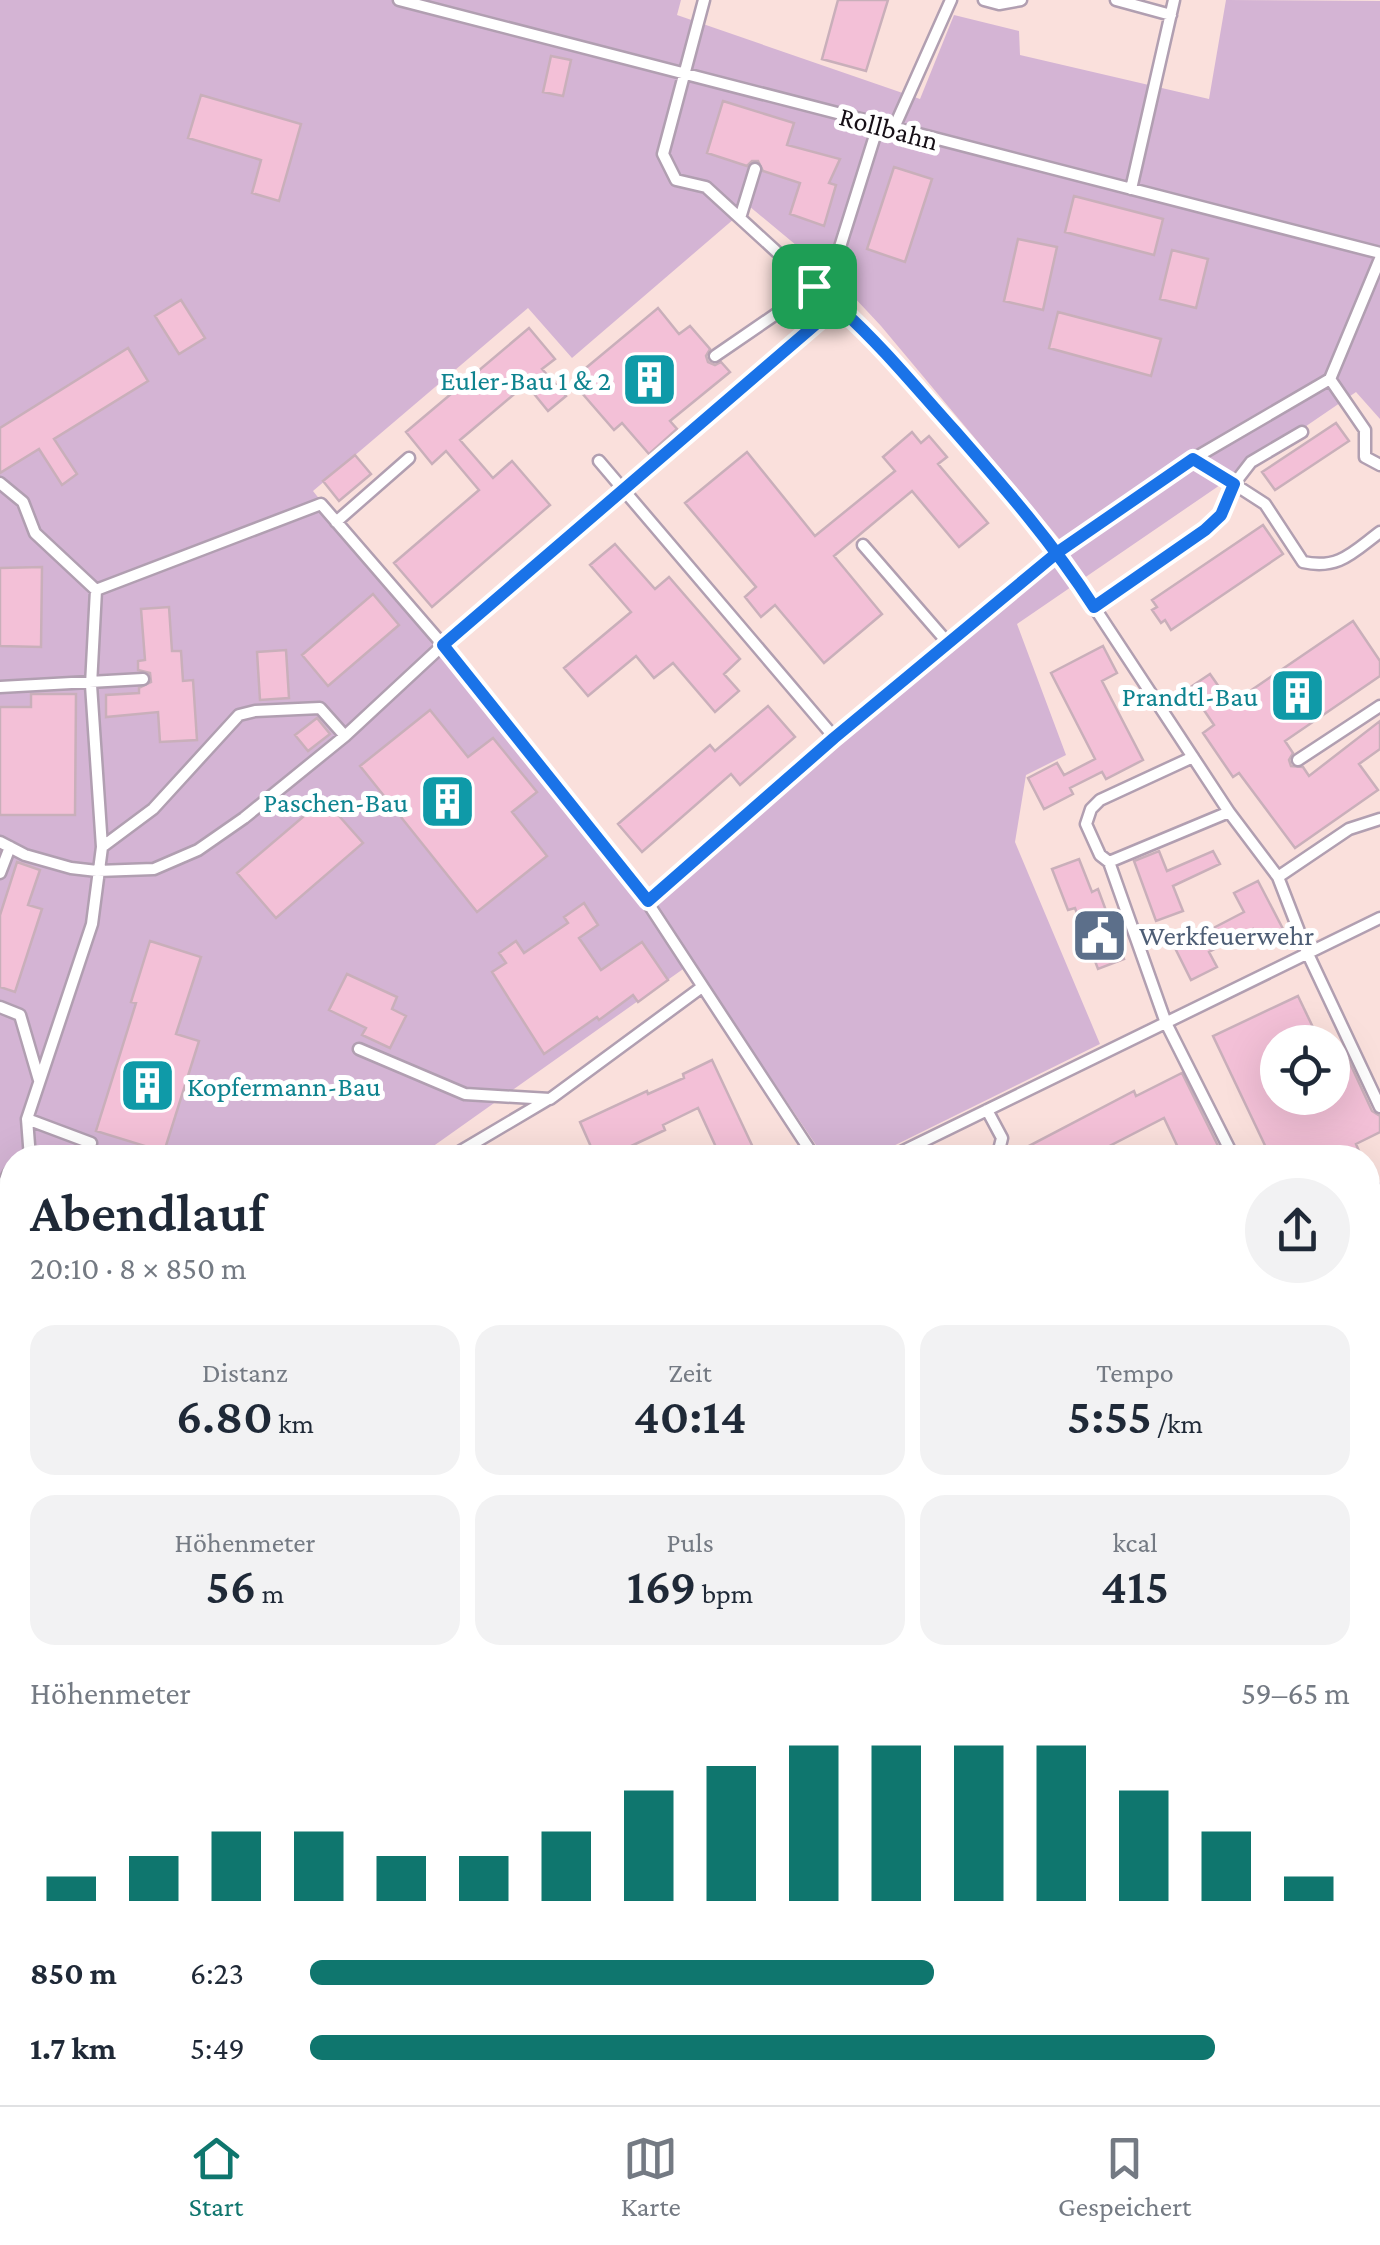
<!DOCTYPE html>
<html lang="de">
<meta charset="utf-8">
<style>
:root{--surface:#fff;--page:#f2f2f3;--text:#1f2937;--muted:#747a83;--line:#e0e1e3;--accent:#0f766e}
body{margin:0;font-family:"Crimson Pro",serif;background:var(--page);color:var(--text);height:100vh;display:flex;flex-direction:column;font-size:38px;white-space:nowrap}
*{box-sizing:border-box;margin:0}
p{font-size:32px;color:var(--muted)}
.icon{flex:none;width:55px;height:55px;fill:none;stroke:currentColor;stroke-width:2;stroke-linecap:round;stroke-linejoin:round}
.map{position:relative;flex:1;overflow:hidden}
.details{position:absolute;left:0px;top:1145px;width:1380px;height:960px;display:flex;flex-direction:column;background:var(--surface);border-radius:40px 40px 0 0;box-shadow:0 10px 40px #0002}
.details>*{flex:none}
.fabs{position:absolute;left:1260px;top:1025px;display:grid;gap:20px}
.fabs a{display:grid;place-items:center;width:90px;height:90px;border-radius:50%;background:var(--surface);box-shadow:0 10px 40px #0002;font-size:50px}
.pin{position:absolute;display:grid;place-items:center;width:85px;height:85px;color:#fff;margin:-42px;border-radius:20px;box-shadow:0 5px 15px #0006}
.round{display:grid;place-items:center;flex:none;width:105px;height:105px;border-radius:52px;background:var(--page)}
.headline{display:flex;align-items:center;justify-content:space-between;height:170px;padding:0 30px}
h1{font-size:55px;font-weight:600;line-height:75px}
.metrics{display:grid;grid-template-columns:repeat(3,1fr);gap:15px;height:170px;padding:10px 30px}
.metrics div{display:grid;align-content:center;border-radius:25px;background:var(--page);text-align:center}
.metrics b{font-size:50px;font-weight:600}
.metrics small{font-size:28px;font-weight:400}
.metrics p{font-size:28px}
.chart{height:280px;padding:20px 30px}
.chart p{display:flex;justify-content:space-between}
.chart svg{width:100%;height:180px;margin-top:10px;stroke:var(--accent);stroke-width:6}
ul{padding:0 30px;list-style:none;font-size:32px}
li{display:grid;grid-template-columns:160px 120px 1fr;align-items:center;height:75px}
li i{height:25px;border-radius:12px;background:var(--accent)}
.menu{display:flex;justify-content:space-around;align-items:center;height:140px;border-top:2px solid var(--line);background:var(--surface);font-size:28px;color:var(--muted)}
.menu a{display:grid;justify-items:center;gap:5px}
.menu .on{color:var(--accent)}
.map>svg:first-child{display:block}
</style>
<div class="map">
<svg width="1380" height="2105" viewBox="0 0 1380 2105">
<rect width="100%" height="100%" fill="#fde9fd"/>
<path fill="#fae0dc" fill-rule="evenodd" d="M0 0H1380V2105H0ZM1278 1042H1332V1098H1278ZM12 1158H1368V2092H12Z"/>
<path fill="#d4b4d4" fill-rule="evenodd" d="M0 0H681L677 15 920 99 954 15 1019 31 1020 55 1209 99 1226 0 1380 1V419L1356 392 1017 624 1066 755 1026 775 1015 842 1100 1044 871 1157H824L693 962 418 1157 12 1158V1330L0 1328ZM749 206 838 280 881 326 1071 553 840 743 649 912 313 491 528 308 572 358Z
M12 1641V1746L0 1744V1650H6Z
M1368 1666 1380 1678 1377 1723 1380 1775 1368 1780Z
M0 1768 12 1770V2092H531L536 2105H0Z"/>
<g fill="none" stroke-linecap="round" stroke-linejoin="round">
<path stroke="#77b6b7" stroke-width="5" d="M0 1768 12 1770
M531 2092 536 2105"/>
</g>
<path fill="#f3c0d7" stroke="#c9afba" stroke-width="2.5" d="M838 0H888L866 71 822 59Z
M551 56 571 60 563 96 543 92Z
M201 95 301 124 279 201 252 193 261 160 188 138Z
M723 101 794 123 787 145 840 159 829 183 836 185 824 226 790 214 800 183 763 171 758 161H752L747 166 707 153Z
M894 167 932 179 905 262 867 249Z
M1074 196 1163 219 1154 255 1065 232Z
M1018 239 1057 247 1043 310 1004 301Z
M1172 250 1208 259 1196 308 1160 299Z
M181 300 205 338 179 354 155 316Z
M658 308 679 334 690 326 710 349 706 356 708 362 715 365 721 362 730 372 670 421 677 429 649 454 622 423 614 430 574 384 584 376 581 372Z
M1058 312 1161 339 1151 376 1049 348Z
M529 328 555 359 542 369 566 396 548 411 526 384 460 440 493 478 512 461 550 505 432 607 394 563 479 490 446 451 432 464 406 432Z
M128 348 148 381 54 439 77 474 62 485 39 449 0 473V428Z
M1336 423 1349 441 1275 490 1262 472Z
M912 432 921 443 929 436 947 457 938 464 988 523 959 547 912 491 834 556 882 614 824 663 775 605 761 617 745 597 756 587 685 503 747 452 815 536 895 471 883 457Z
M355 455 371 474 339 501 323 481Z
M1263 525 1283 554 1171 630 1165 620 1161 623 1152 610 1157 607 1152 600Z
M615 544 655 589 669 577 740 659 724 674 739 691 715 712 673 663 654 678 636 656 588 696 564 668 631 612 590 565Z
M42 567 41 647 0 646V568Z
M373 594 399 625 328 686 302 655Z
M169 607 172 651H181L183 681 193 680 197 740 160 742 158 712 106 717V695L139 693V688L151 682 150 673 138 670V661L145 660 141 609Z
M1353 621 1380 661V676L1285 741 1293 753 1289 760 1291 766 1303 767 1309 776 1380 721V749L1359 764 1378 790 1295 848 1239 773 1233 777 1203 733 1214 725 1189 688 1210 674 1231 704Z
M1103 646 1117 673 1102 681 1143 760 1106 779 1102 772 1070 788 1073 794 1044 809 1028 778 1057 763 1064 775 1095 759 1051 673Z
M286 650 289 698 260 700 257 652Z
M31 694H76L75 815H0V707H31Z
M768 706 795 737 740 785 731 774 642 852 618 824 710 745 715 751Z
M430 710 468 757 493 738 537 792 512 812 547 856 477 912 360 766Z
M317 718 330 734 308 751 295 735Z
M324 799 363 843 276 918 237 873Z
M1159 851 1167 871 1213 851 1220 864 1173 886 1183 911 1156 921 1134 861Z
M1079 859 1092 892 1098 889 1124 959 1098 969 1075 908 1068 910 1052 869Z
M17 862 40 870 28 905 42 909 15 992 0 987V915Z
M1258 881 1283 929 1260 941 1253 929 1209 952 1217 967 1191 980 1175 948 1244 912 1234 893Z
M584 903 598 925 579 938 601 970 642 942 668 980 638 1002 633 995 599 1020 597 1017 544 1054 492 972 506 963 499 953 516 941 524 953 568 923 564 917Z
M150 941 201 957 176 1034 199 1041 164 1152 96 1131 136 1003 131 1002Z
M347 974 397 997 392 1009 406 1016 390 1048 362 1035 366 1028 329 1010Z
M1298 996 1320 1042H1278V1098H1332V1050L1342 1046 1372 1111 1380 1116V1132L1356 1144 1362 1158H1271L1213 1036Z
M712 1060 758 1158H721L698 1108 663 1125 665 1130 606 1158H596L580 1122 647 1091 648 1094 684 1078 683 1074Z
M1182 1073 1224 1158H1183L1164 1118 1086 1158H1006L1134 1091 1136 1096Z"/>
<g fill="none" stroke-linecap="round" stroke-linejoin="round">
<defs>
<path id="lane" d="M399 0 1380 253
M704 0 663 154 676 180 706 187 814 286
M984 0 999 4 1021 0
M1116 0 1171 15
M893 130 951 0
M1131 189 1174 0
M740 218 755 169
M809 299a17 17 0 1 1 34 0a17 17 0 1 1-34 0Z
M829 282 878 126
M842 310 874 339 1058 552 1229 812 1278 877 1307 952 1380 1107
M715 356 782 310 809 298
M1330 379 1365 430V457L1380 465
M1302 432 1251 462 1234 484 1265 504 1303 562C1339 570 1353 552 1380 532
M599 461 834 737
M0 483 23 502 35 533 96 590
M336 522 409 458
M863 545 948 643
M1094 607 1205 530 1221 515 1234 484 1193 459
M0 687 143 679
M1298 760 1380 706
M1229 812 1109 862 1166 1023 1234 1158
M0 842 25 855 71 868 97 871 154 869 198 850 244 818 345 736 443 645 824 317
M102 847 153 809 239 715 255 711 320 708 345 736
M1109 862 1100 855 1086 824 1091 809 1100 800 1193 757
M0 873 10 847
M1278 877 1349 829 1380 819
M647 901 834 737 1058 552 1193 459 1330 379 1380 259
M0 1007 20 1015 39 1080
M359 1049 465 1094 550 1099 702 987
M987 1110 1002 1138 997 1158
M27 1119 91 1143
M30 1158 27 1119 92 924 102 847 91 685 96 590 321 504 443 645 644 897 815 1158
M449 1158 547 1100
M889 1158 1380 918
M0 1189 9 1173 12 1172
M1368 1196 1380 1190
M0 1338 12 1340
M0 1362 12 1363
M1368 1471 1380 1465
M0 1501 12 1503
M1368 1585 1380 1582
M588 2092 592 2105
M1313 2092 1319 2105
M788 2105 789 2092
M1024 2105 1026 2092"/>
</defs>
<use href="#lane" stroke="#b19fb1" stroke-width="15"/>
<use href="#lane" stroke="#fff" stroke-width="10"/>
</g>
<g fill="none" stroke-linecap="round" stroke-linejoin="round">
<defs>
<path id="route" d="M814 286C803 299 813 309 824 317L443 645 648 901 834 738 1058 552 1193 459 1234 484 1221 515 1205 530 1094 607C1053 543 1004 487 954 430 917 389 883 347 842 310L844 298 835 284 825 282 814 286"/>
</defs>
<use href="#route" stroke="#fff" stroke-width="20"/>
<use href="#route" stroke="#1a73e8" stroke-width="12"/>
</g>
<defs>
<symbol id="building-square" viewBox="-11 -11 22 22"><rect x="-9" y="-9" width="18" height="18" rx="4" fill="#0f9aa8" stroke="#fff"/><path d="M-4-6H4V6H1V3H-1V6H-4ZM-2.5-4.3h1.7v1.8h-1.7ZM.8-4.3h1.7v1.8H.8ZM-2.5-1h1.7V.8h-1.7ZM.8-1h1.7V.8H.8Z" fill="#fff"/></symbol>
<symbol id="civic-square" viewBox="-11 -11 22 22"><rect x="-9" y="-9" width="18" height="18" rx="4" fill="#5c6f8a" stroke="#fff"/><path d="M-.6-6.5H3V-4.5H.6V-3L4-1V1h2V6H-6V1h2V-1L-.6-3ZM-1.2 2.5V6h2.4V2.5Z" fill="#fff"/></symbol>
</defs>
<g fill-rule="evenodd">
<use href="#building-square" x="618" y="348" width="63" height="63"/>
<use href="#building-square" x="1266" y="664" width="63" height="63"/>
<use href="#building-square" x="416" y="770" width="63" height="63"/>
<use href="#civic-square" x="1068" y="904" width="63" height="63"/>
<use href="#building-square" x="116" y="1054" width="63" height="63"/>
</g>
<g text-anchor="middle" stroke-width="10" stroke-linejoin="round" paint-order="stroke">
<g font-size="28" fill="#160f16" stroke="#fff">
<text transform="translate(889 128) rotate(15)" y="10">Rollbahn</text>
</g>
<g font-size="28" fill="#0d838f" stroke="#fff" text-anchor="end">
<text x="611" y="390">Euler-Bau 1 &amp; 2</text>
<text x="1258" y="706">Prandtl-Bau</text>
<text x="408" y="812">Paschen-Bau</text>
<text x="187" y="1096" text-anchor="start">Kopfermann-Bau</text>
</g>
<g font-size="28" fill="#4e5e75" stroke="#fff" text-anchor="start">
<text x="1139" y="945">Werkfeuerwehr</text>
</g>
</g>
</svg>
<div class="fabs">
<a><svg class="icon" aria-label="locate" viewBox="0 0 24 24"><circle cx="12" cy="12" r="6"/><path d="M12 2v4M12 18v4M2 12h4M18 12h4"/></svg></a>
</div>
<div class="pin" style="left:814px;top:286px;background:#1e9e55"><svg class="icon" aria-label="arrive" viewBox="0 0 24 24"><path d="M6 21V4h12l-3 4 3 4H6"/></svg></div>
<section class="details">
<div class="headline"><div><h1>Abendlauf</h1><p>20:10 · 8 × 850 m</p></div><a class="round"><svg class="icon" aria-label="share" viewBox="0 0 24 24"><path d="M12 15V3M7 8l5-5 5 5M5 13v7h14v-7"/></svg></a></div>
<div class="metrics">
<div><p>Distanz</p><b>6.80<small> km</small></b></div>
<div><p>Zeit</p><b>40:14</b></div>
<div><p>Tempo</p><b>5:55<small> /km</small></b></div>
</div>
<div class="metrics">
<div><p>Höhenmeter</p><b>56<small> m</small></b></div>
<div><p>Puls</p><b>169<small> bpm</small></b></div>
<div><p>kcal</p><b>415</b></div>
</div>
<div class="chart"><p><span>Höhenmeter</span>59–65 m</p>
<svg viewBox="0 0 160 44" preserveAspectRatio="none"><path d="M5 44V38M15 44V33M25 44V27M35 44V27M45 44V33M55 44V33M65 44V27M75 44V17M85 44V11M95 44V6M105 44V6M115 44V6M125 44V6M135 44V17M145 44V27M155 44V38"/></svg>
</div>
<ul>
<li><b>850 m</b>6:23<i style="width:60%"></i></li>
<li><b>1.7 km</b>5:49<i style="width:87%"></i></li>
</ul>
</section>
</div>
<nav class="menu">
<a class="on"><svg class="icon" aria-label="home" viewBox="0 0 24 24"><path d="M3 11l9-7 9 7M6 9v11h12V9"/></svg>Start</a>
<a><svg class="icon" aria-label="map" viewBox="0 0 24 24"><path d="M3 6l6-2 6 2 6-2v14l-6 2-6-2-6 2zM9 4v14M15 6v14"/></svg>Karte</a>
<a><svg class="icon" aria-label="saved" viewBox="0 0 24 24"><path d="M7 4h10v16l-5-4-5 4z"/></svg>Gespeichert</a>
</nav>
